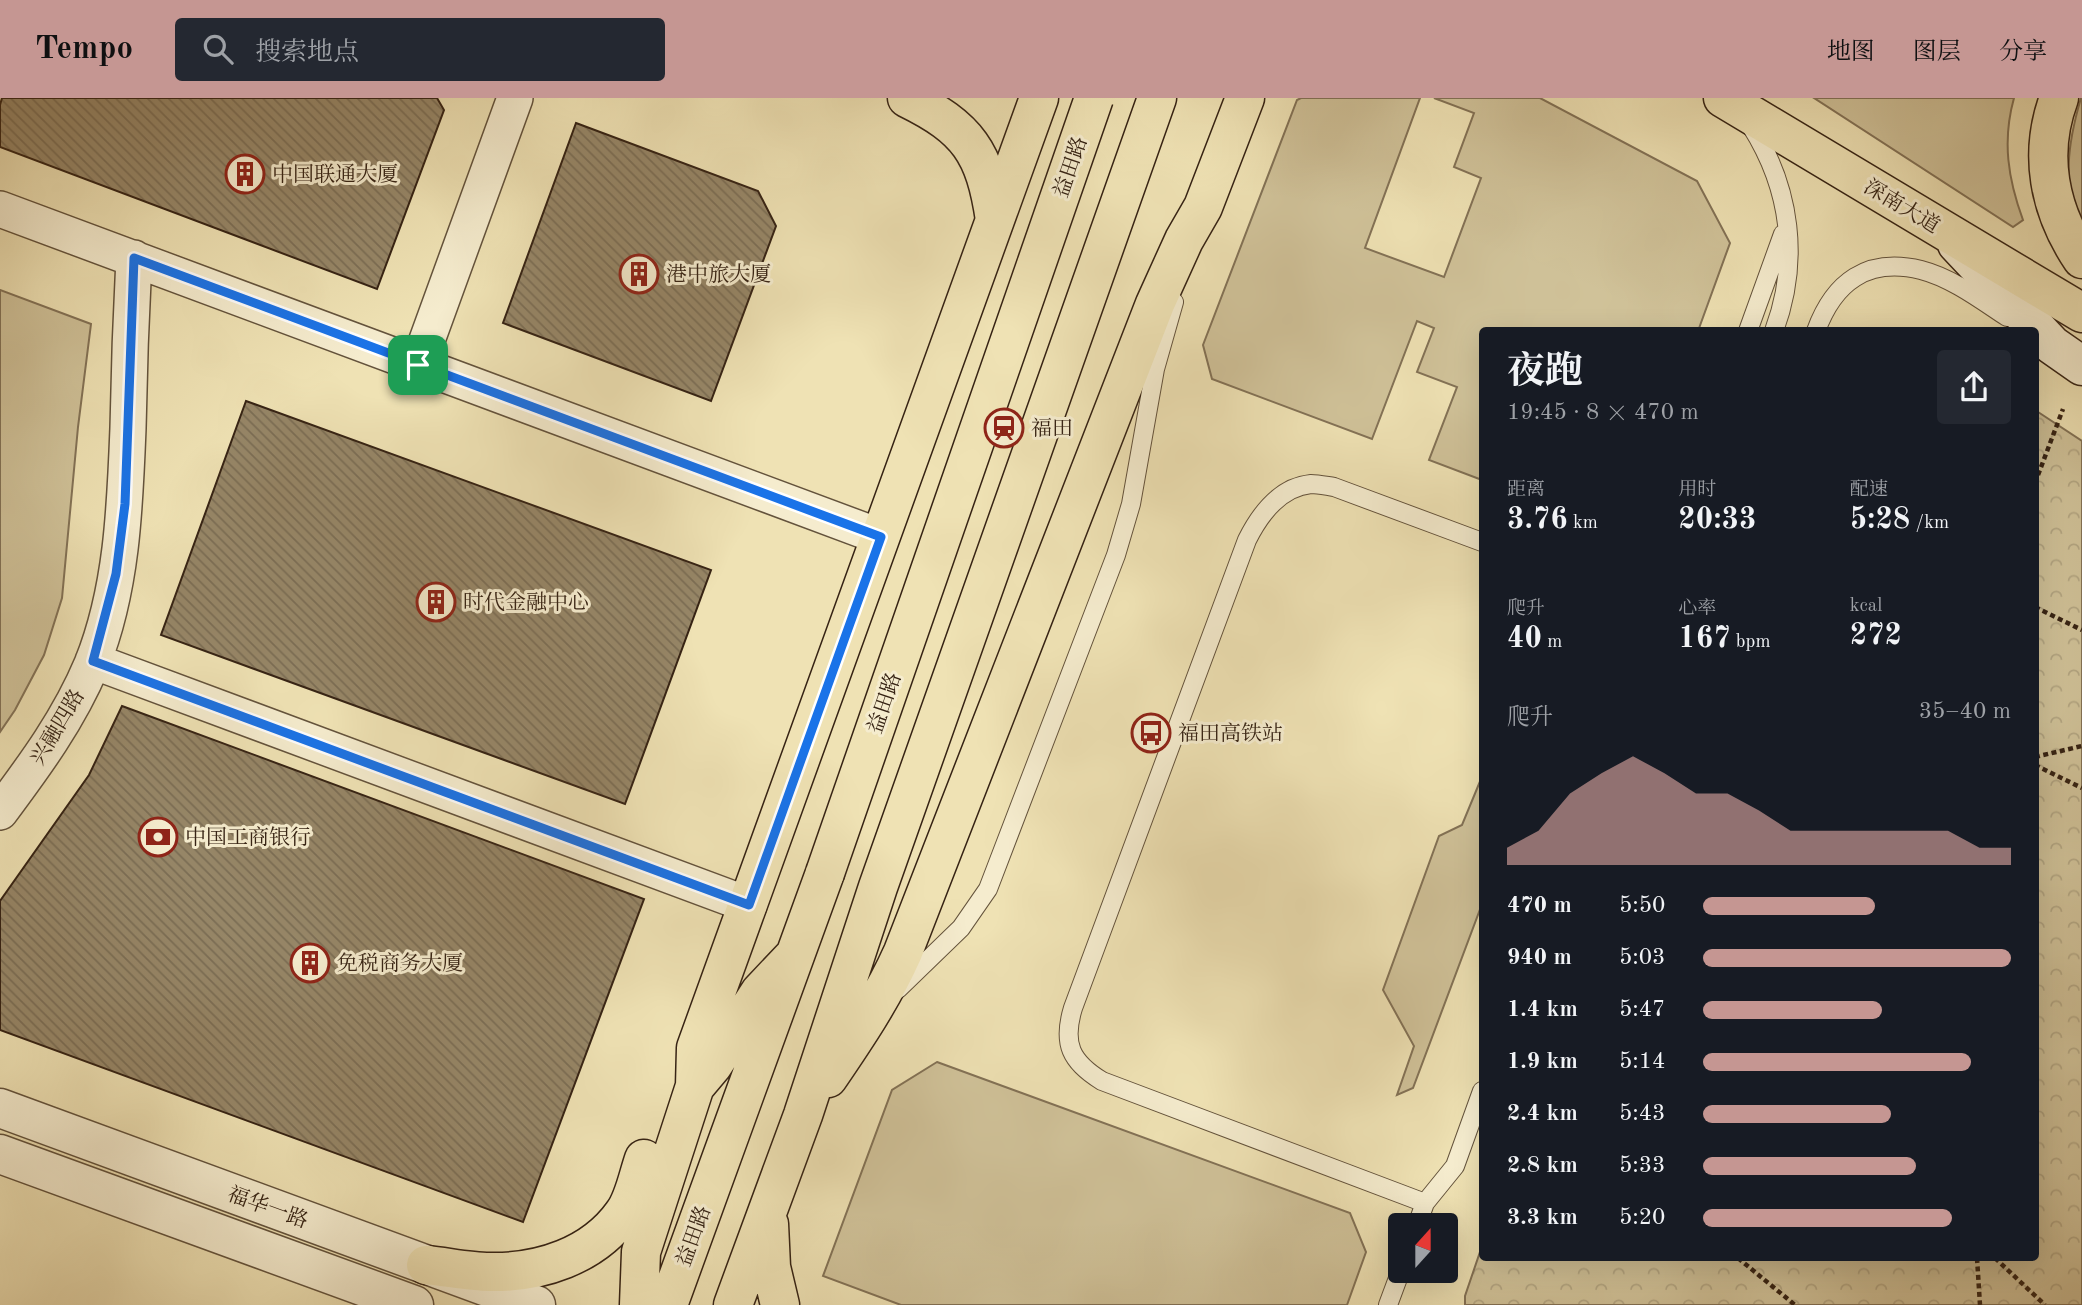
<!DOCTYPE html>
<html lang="zh">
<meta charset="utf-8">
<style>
:root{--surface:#171b24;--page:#242831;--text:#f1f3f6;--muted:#9ea1a6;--accent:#c59692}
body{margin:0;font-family:"Old Standard TT","Noto Serif SC",serif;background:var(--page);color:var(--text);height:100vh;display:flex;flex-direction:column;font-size:26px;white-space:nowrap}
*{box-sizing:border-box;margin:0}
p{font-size:23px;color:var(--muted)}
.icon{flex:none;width:38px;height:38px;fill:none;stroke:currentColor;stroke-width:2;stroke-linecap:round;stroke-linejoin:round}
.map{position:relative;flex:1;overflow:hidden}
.panel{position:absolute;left:1479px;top:229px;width:560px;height:934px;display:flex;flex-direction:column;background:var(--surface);border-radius:7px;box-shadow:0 7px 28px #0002}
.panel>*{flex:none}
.needle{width:46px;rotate:21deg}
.fabs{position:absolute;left:1388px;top:1115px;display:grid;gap:14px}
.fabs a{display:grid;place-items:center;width:70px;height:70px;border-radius:7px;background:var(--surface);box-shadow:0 7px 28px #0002;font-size:35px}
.pin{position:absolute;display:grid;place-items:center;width:60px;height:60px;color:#fff;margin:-30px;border-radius:14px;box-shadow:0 4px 10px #0006}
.round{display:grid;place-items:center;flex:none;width:74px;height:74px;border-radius:7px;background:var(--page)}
.summary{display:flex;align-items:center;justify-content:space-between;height:119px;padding:0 28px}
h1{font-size:38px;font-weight:700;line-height:52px}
.metrics{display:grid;grid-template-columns:repeat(3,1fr);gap:10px;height:119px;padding:7px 28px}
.metrics div{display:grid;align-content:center}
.metrics b{font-size:30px;font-weight:700}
.metrics small{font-size:19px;font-weight:400}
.metrics p{font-size:19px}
.chart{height:196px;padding:14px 28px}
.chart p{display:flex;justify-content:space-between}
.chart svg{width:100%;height:126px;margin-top:7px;fill:var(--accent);opacity:.7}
ul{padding:0 28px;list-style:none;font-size:23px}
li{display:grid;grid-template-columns:112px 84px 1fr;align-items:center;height:52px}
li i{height:18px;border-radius:9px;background:var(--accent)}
header{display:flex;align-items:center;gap:42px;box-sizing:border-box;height:98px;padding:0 35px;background:var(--accent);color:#111}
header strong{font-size:33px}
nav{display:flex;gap:38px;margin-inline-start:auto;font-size:24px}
.search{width:490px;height:63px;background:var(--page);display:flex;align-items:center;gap:18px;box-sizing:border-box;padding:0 24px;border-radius:7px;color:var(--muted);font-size:26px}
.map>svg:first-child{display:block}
</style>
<header>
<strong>Tempo</strong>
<div class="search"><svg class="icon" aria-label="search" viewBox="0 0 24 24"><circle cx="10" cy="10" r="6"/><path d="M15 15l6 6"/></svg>搜索地点</div>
<nav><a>地图</a><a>图层</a><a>分享</a></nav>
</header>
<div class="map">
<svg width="2082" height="1207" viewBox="0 0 2082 1207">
<defs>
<pattern id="forest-crowns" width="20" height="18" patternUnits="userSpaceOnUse" patternTransform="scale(1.75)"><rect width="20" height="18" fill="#d0c299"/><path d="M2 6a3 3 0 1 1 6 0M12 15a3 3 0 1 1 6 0" fill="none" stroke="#b3a683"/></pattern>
<pattern id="building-back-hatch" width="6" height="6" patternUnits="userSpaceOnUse" patternTransform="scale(1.75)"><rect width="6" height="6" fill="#968667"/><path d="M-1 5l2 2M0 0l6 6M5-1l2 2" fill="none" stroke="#7b6d54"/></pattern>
</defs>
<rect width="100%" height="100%" fill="#efe2b4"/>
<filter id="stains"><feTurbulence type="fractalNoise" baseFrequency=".00286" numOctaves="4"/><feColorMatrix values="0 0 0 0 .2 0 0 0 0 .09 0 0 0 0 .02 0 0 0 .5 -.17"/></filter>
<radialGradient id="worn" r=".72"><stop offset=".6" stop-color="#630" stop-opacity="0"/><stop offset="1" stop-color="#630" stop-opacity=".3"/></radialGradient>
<path fill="#d0c299" stroke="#837256" stroke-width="2" d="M1301 0H1420L1365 150 1444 179 1481 80 1454 69 1474 15 1434 0H1540L1697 83 1730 145 1698 233H1482V382L1429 362 1457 289 1417 274 1434 230 1417 223 1372 341 1212 281 1203 247 1297 2Z
M1814 0H2014C2002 43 2008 81 2023 122L2013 129Z
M2081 0H2082V131C2061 88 2068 44 2081 0Z
M0 192 91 226 78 329 62 500 44 557 15 612 0 634Z
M1481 681 1482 806 1413 990 1397 997 1414 948 1383 892 1439 738 1462 727Z
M937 964 1350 1115 1366 1154 1347 1207H901L823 1178 892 992Z"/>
<path fill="url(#forest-crowns)" stroke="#837256" stroke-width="2" d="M2035 312 2082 343V1207H1465V1198L1482 1148V1160H2035Z"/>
<path fill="url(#building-back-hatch)" stroke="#362314" stroke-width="2" d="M2 0H437L444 12 377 191 0 49V7Z
M576 25 758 93 776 128 711 303 503 225Z
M246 303 711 472 625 706 161 537Z
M122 608 644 801 523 1124 0 932V803L89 677Z"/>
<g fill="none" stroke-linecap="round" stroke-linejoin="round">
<defs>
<path id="service" d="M1751 28C1791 91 1800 163 1774 233
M1748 233 1783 136
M1816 233C1834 184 1867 159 1921 172 1952 180 1981 202 2007 219
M898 891 961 830 988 791 1116 457 1131 406 1155 271 1174 204
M1425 1105 1102 983C1071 964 1062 946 1073 910L1247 442C1260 416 1280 389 1311 386 1318 386 1327 388 1334 389L1482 444
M1417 1127 1425 1105 1455 1068 1482 993
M1388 1207 1401 1172"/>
<path id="minor" d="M0 111 881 439
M418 267 515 0
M93 563 749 807
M0 714C35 667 69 621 92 566 122 492 125 409 128 330 129 274 131 217 134 160"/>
<path id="tertiary" d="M0 1010 536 1207
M0 1056 414 1207"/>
<path id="secondary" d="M1957 146 2052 247 2082 268"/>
<path id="primary" d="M907 0C968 30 985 54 995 122
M1723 0 2082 215
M2059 0C2038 56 2049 112 2082 161
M828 980C856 939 883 899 903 854L1155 206 1184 142 1203 109 1245 0
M697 986 713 967 760 894 795 857
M769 1126 771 1169 780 1207
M426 1167C447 1169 469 1174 490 1174 540 1175 593 1158 623 1116 634 1102 638 1078 644 1061
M639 1207 641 1154 695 988 696 950 1039 0
M668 1207 825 775
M733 1207 803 1017 878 789 1157 0"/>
</defs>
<use href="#service" stroke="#64533c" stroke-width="20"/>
<use href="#minor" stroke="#64533c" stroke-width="38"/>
<use href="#tertiary" stroke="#64533c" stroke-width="41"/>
<use href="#secondary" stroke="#362314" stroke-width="41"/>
<use href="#primary" stroke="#362314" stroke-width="41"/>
<path stroke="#362314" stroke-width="4.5" stroke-dasharray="5 3.5" stroke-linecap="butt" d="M2035 385 2063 311
M2035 509 2082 532
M2035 659 2082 648
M2035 667 2082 690
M1738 1160 1795 1207
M1977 1160 1980 1207
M1995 1160 2045 1207"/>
<use href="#service" stroke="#f5ecce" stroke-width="18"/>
<use href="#minor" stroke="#f5ecce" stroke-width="35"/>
<use href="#tertiary" stroke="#f5ecce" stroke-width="38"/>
<use href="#secondary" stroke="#f5ecce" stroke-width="38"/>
<use href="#primary" stroke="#efe2b4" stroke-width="38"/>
<defs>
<path id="primary-bridge" d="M825 775 1094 0"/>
</defs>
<use href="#primary-bridge" stroke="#362314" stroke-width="41" stroke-linecap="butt"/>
<use href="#primary-bridge" stroke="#efe2b4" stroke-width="38"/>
</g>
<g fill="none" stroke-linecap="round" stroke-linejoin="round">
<defs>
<path id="route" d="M134 160 881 439 749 807 93 563 116 476 125 406Z"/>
</defs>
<use href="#route" stroke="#fff" stroke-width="14"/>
<use href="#route" stroke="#1a73e8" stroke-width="9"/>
</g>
<defs>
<symbol id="building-ring" viewBox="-11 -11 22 22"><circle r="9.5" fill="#f5ecce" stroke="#8f2418" stroke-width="1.5"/><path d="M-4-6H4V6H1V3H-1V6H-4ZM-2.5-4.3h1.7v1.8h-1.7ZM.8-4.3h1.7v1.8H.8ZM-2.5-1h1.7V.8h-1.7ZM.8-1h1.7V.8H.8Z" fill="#8f2418"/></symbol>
<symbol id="station-ring" viewBox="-11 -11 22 22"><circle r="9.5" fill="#f5ecce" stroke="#8f2418" stroke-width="1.5"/><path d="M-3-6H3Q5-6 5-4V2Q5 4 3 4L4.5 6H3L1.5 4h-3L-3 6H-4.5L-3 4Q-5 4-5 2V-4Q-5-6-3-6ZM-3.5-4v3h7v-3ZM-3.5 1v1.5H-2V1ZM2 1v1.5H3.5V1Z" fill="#8f2418"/></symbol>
<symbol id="bus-ring" viewBox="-11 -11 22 22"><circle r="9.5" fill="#f5ecce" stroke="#8f2418" stroke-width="1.5"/><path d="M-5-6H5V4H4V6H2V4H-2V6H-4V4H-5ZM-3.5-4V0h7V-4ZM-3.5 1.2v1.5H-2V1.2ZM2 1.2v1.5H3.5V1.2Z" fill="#8f2418"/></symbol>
<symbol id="bank-ring" viewBox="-11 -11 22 22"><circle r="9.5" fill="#f5ecce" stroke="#8f2418" stroke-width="1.5"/><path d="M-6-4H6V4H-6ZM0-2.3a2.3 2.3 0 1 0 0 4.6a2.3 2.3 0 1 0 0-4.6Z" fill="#8f2418"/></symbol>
</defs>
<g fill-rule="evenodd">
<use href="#building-ring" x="223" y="54" width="44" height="44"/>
<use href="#building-ring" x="617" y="154" width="44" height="44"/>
<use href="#station-ring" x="982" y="308" width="44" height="44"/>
<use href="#building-ring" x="414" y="482" width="44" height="44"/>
<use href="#bus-ring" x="1129" y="613" width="44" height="44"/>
<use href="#bank-ring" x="136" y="717" width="44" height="44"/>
<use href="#building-ring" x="288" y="843" width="44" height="44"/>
</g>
<g text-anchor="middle" stroke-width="6" stroke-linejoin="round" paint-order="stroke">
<g font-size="21" fill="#362314" stroke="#f5ecce">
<text transform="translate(1070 69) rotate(-71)" y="7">益田路</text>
<text transform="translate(1902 108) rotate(31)" y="7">深南大道</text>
<text transform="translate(884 605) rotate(-71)" y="7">益田路</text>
<text transform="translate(57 629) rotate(-59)" y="7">兴融四路</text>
<text transform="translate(268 1109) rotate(20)" y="7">福华一路</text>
<text transform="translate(693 1138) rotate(-70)" y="7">益田路</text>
</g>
<g font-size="21" fill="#362314" stroke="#f5ecce" text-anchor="start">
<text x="272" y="83">中国联通大厦</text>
<text x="666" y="183">港中旅大厦</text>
<text x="1031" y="337">福田</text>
<text x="463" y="511">时代金融中心</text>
<text x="1178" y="642">福田高铁站</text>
<text x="185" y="746">中国工商银行</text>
<text x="337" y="872">免税商务大厦</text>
</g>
</g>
<rect width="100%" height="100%" filter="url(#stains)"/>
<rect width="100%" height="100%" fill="url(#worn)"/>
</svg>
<div class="fabs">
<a><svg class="needle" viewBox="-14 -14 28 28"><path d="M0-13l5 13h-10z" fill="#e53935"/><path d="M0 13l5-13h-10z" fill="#9ea1a6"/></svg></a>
</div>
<div class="pin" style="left:418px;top:267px;background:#1e9e55"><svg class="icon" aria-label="arrive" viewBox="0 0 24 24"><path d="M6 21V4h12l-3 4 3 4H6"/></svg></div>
<section class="panel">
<div class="summary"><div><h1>夜跑</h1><p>19:45 · 8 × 470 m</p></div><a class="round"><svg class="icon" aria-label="share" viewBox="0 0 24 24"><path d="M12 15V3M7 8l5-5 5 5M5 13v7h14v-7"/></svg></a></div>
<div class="metrics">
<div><p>距离</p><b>3.76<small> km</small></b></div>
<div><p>用时</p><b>20:33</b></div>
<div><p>配速</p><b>5:28<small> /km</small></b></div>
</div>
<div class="metrics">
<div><p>爬升</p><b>40<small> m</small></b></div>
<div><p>心率</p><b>167<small> bpm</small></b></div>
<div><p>kcal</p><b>272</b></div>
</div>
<div class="chart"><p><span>爬升</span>35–40 m</p>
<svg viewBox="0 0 160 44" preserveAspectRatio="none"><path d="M0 44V38L10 32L20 19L30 12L40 6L50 12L60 19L70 19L80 25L90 32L100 32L110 32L120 32L130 32L140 32L150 38L160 38V44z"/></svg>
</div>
<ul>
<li><b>470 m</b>5:50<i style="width:56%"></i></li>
<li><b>940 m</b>5:03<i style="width:100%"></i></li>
<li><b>1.4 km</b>5:47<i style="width:58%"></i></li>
<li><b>1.9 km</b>5:14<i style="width:87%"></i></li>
<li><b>2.4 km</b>5:43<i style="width:61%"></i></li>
<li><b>2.8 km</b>5:33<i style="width:69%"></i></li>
<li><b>3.3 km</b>5:20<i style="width:81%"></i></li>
</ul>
</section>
</div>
